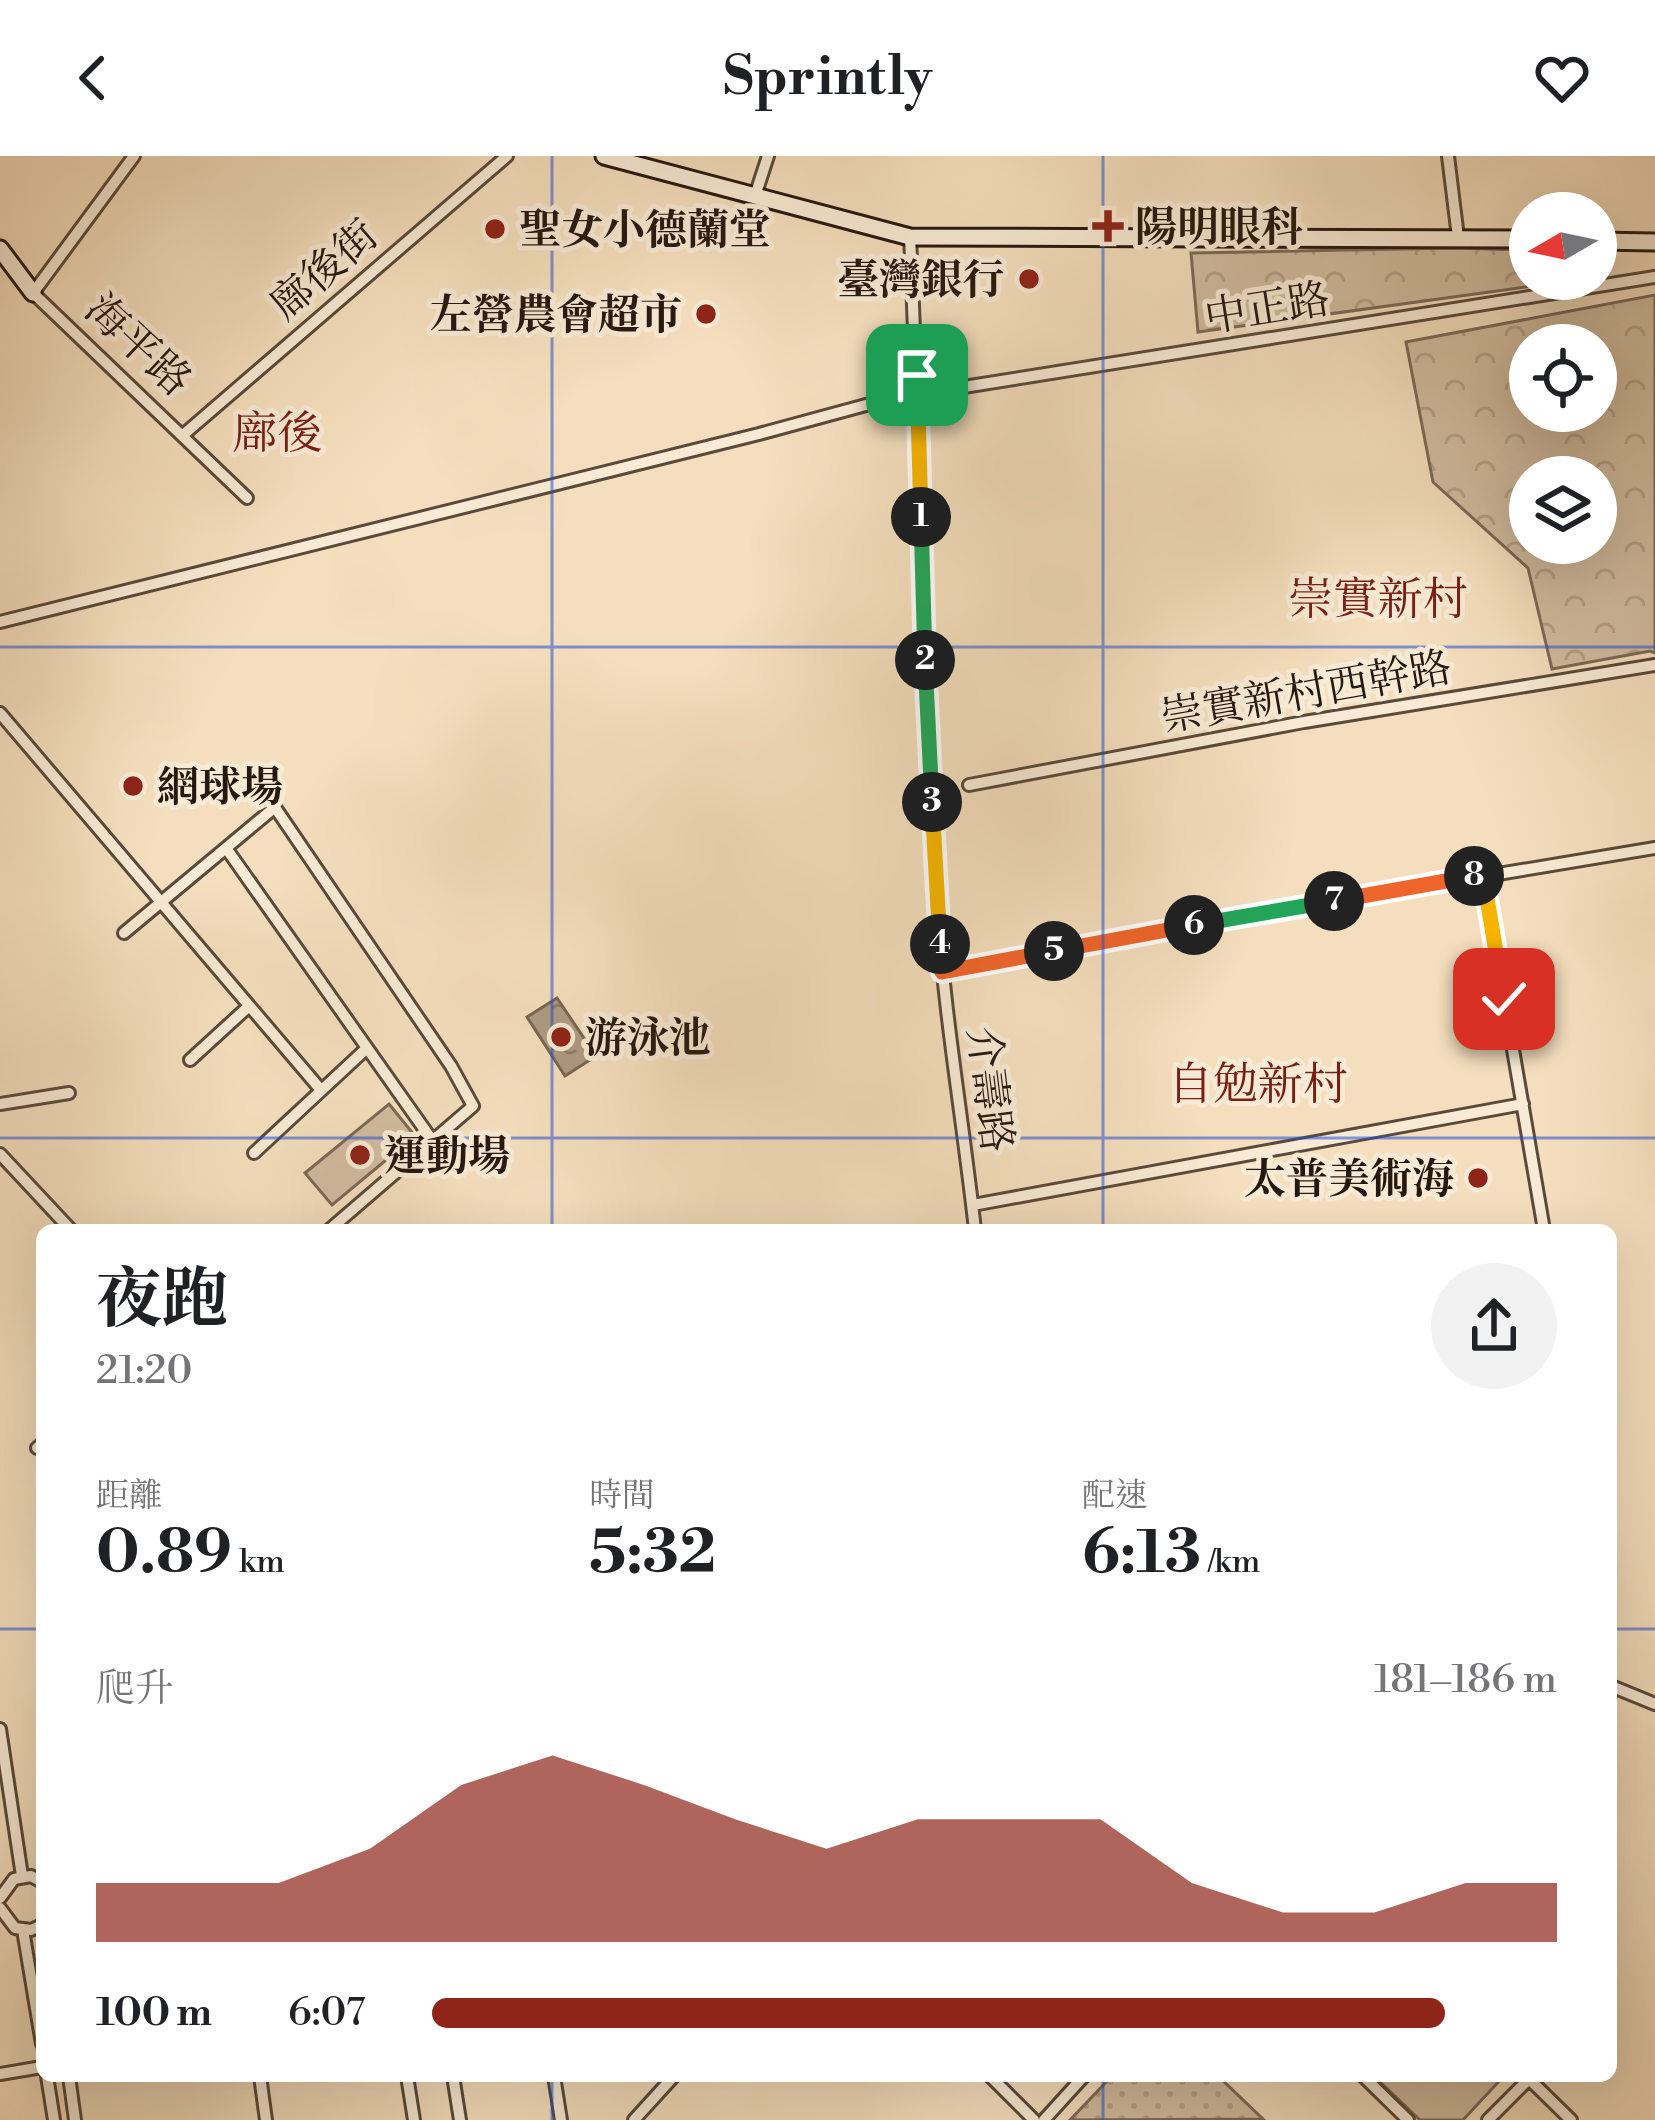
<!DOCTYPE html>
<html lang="zh-TW">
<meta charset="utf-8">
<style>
:root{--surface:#fff;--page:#f2f2f2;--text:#202124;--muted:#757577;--accent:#8f2418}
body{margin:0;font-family:"Libre Bodoni","Noto Serif TC",serif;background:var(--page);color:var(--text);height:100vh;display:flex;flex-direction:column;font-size:45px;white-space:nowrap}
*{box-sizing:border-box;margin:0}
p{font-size:39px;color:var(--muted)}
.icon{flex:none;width:66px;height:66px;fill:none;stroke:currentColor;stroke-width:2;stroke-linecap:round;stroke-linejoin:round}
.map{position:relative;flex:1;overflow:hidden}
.details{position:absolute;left:36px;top:1068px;width:1581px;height:858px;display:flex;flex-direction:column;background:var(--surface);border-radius:18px;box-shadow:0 12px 48px #0002}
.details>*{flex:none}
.needle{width:78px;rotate:261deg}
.fabs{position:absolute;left:1509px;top:36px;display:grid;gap:24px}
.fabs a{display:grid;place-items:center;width:108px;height:108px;border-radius:50%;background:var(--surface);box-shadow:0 12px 48px #0002;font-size:60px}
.pin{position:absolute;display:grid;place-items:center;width:102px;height:102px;color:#fff;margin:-51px;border-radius:24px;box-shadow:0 6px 18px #0006}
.km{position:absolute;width:60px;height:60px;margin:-30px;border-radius:50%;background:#222;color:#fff;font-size:33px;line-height:60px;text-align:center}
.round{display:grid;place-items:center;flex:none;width:126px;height:126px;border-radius:63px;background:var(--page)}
.head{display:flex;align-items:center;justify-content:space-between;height:204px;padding:0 60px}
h1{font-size:66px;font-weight:700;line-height:90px}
.stats{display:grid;grid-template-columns:repeat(3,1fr);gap:18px;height:204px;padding:12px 60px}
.stats div{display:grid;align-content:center}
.stats b{font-size:60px;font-weight:700}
.stats small{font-size:33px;font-weight:400}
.stats p{font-size:33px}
.chart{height:336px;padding:24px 60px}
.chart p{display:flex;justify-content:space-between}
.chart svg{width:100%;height:216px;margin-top:12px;fill:var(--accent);opacity:.7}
ul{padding:0 60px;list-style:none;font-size:39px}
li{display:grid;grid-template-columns:192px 144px 1fr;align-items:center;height:90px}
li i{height:30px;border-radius:15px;background:var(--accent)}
header{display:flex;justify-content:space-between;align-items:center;height:156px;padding:0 60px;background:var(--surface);font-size:54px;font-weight:700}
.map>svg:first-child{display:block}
</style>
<header><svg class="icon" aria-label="back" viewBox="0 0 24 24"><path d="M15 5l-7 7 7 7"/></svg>Sprintly<svg class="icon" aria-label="heart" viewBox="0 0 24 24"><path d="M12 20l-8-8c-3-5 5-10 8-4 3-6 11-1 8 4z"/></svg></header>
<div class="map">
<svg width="1655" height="1964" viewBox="0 0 1655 1964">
<defs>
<pattern id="grass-dots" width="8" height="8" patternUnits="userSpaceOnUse" patternTransform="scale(3)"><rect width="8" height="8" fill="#d1bc9f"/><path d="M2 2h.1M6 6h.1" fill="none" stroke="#b3a188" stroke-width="1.8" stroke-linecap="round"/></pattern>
<pattern id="forest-crowns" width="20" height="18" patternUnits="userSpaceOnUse" patternTransform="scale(3)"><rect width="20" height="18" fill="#d1bc9f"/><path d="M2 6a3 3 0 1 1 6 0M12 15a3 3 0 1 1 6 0" fill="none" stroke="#b3a188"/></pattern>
<pattern id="water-ripples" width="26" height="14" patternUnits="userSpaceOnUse" patternTransform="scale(3)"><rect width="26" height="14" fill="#ae9b82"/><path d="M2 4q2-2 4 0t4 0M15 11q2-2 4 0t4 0" fill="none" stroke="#8e7d69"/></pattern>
</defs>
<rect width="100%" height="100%" fill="#f4debd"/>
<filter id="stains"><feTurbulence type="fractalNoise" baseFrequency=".00167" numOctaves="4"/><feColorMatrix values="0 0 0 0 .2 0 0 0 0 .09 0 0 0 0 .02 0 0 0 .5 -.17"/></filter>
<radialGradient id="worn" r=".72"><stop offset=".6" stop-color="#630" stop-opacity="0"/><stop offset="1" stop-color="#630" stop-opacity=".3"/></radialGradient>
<path fill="url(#grass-dots)" stroke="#7c6a57" stroke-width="3" d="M1112 1920H1218L1263 1963 1070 1964Z"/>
<path fill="url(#forest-crowns)" stroke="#7c6a57" stroke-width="3" fill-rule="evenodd" d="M1453 92 1530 94V123H1584L1198 176 1191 97Z
M1655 139V497L1650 495 1552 513 1528 412 1433 326 1406 186ZM1596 189V255H1530V189ZM1530 321H1596V387H1530Z"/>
<path fill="#d1bc9f" stroke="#7c6a57" stroke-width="3" d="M389 948 415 980 332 1049 305 1017Z
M1374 1920H1501L1503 1921 1463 1964H1420Z"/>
<path fill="url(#water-ripples)" stroke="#786754" stroke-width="3" d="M557 842 596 900 565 920 527 861Z"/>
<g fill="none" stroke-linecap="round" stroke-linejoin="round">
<defs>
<path id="street" d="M134 0 33 137 247 342
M1448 0 1458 81
M755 40 768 0
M910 81C921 303 921 525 937 747 944 857 963 965 975 1074
M183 279 507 0
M0 466 759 278 888 243 1655 121
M0 557 321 934
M257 625 451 910 473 950 329 1074
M969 629 1304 566 1655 509
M226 692 432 984
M1483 719 1544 1074
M124 777 274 652
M942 816 1203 767 1655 692
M190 904 248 851
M0 948 69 937
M254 997 367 892
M0 998 71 1074
M973 1049 1523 948
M37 1292 42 1288
M1611 1530 1655 1548
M0 1573 22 1720
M0 1742 14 1723 31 1720 42 1726
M0 1752 15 1772 31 1774 42 1769
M23 1774 42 1888
M0 1918 42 1911
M47 1920 54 1964
M69 1920 75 1964
M260 1920 266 1964
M407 1920 414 1964
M453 1920 460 1964
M554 1920 561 1964
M990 1920 1034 1964
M1363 1920 1408 1964
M1526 1920 1571 1964
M634 1964 674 1920
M1044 1964 1084 1920
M1488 1964 1529 1923"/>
<path id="secondary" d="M604 0 910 81 1530 83
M1596 85 1655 86
M0 93 33 137"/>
</defs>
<use href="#street" stroke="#5a4a3a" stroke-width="16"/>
<use href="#secondary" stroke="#27180f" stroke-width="21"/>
<use href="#street" stroke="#f8ead4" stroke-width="10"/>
<use href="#secondary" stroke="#f8ead4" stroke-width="15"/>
</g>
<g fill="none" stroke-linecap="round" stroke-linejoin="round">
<defs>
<path id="split-1" d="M917 219 921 361"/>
<path id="split-2" d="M921 361 925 504"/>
<path id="split-3" d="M925 504 932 646"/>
<path id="split-4" d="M932 646 940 788"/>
<path id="split-5" d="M940 788 942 816 1054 795"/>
<path id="split-6" d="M1054 795 1194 769"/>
<path id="split-7" d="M1194 769 1334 745"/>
<path id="split-8" d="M1334 745 1474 720"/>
<path id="split-9" d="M1474 720 1483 719 1504 843"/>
</defs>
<use href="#split-1" stroke="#fff" stroke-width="24"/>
<use href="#split-2" stroke="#fff" stroke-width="24"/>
<use href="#split-3" stroke="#fff" stroke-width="24"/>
<use href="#split-4" stroke="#fff" stroke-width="24"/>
<use href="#split-5" stroke="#fff" stroke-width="24"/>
<use href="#split-6" stroke="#fff" stroke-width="24"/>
<use href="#split-7" stroke="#fff" stroke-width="24"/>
<use href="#split-8" stroke="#fff" stroke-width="24"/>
<use href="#split-9" stroke="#fff" stroke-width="24"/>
<use href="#split-1" stroke="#f5b400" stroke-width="15"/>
<use href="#split-2" stroke="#22a559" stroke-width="15"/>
<use href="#split-3" stroke="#22a559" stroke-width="15"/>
<use href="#split-4" stroke="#f5b400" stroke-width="15"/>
<use href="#split-5" stroke="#f0652b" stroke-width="15"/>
<use href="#split-6" stroke="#f0652b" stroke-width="15"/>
<use href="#split-7" stroke="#22a559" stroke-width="15"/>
<use href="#split-8" stroke="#f0652b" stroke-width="15"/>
<use href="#split-9" stroke="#f5b400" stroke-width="15"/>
</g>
<path fill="none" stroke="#1d4ed8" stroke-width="3" stroke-opacity="0.55" d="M552 0V1074M1103 0V1074M0 491H1655M0 982H1655M0 1473H42M1611 1473H1655M552 1920V1964M1103 1920V1964"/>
<g fill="#8f2418" stroke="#f8ead4" stroke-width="4.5">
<path d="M1102 52h12v12h12v12h-12v12h-12v-12h-12v-12h12z"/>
<circle cx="495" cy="73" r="12"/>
<circle cx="1029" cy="123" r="12"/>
<circle cx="706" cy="158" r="12"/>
<circle cx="133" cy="630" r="12"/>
<circle cx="561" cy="881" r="12"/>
<circle cx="360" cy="999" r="12"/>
<circle cx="1478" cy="1022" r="12"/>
</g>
<g text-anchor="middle" stroke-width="10" stroke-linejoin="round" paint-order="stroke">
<g font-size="42" font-weight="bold" fill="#27180f" stroke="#f8ead4" text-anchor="start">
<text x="1135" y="85">陽明眼科</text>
<text x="519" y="88">聖女小德蘭堂</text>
<text x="1005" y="138" text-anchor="end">臺灣銀行</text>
<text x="682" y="173" text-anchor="end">左營農會超市</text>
<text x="157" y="645">網球場</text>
<text x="585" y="896">游泳池</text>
<text x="384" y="1014">運動場</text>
<text x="1454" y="1037" text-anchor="end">太普美術海</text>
</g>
<g font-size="42" fill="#27180f" stroke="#f8ead4">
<text transform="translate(323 113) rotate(-41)" y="15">廍後街</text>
<text transform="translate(1267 151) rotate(-9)" y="15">中正路</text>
<text transform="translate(139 188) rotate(43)" y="15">海平路</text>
<text transform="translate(1306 535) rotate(-10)" y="15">崇實新村西幹路</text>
<text transform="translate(991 933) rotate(83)" y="15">介壽路</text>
</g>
<g font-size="45" fill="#7a1f14" stroke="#f8ead4">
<text x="277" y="292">廍後</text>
<text x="1378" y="458">崇實新村</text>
<text x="1258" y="943">自勉新村</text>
</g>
</g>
<rect width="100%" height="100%" filter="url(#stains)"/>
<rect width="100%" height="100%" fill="url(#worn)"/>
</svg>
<div class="fabs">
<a><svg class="needle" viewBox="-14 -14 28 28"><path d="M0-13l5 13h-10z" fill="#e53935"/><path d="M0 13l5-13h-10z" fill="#757577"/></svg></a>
<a><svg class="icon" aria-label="locate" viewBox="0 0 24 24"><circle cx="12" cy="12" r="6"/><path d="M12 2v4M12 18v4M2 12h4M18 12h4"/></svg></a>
<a><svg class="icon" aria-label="layers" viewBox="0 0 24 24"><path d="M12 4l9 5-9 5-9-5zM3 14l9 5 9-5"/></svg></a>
</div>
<div class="pin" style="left:917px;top:219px;background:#1e9e55"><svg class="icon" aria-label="arrive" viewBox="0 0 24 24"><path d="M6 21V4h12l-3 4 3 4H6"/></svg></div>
<div class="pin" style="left:1504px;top:843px;background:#d93025"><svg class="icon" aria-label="check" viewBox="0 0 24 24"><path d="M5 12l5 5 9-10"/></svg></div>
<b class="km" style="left:921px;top:361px">1</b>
<b class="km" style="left:925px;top:504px">2</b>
<b class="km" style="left:932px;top:646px">3</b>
<b class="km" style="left:940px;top:788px">4</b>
<b class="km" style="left:1054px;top:795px">5</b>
<b class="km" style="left:1194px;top:769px">6</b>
<b class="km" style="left:1334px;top:745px">7</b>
<b class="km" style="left:1474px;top:720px">8</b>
<section class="details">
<div class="head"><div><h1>夜跑</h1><p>21:20</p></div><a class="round"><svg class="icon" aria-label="share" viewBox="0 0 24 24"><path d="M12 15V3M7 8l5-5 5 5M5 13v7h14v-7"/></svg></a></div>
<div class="stats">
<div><p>距離</p><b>0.89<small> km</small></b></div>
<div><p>時間</p><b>5:32</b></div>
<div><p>配速</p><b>6:13<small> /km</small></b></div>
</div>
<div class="chart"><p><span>爬升</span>181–186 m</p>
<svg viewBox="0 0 160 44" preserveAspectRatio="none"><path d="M0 44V32L10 32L20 32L30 25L40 12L50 6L60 12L70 19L80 25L90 19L100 19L110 19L120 32L130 38L140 38L150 32L160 32V44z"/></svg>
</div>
<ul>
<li><b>100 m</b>6:07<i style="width:90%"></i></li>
</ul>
</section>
</div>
